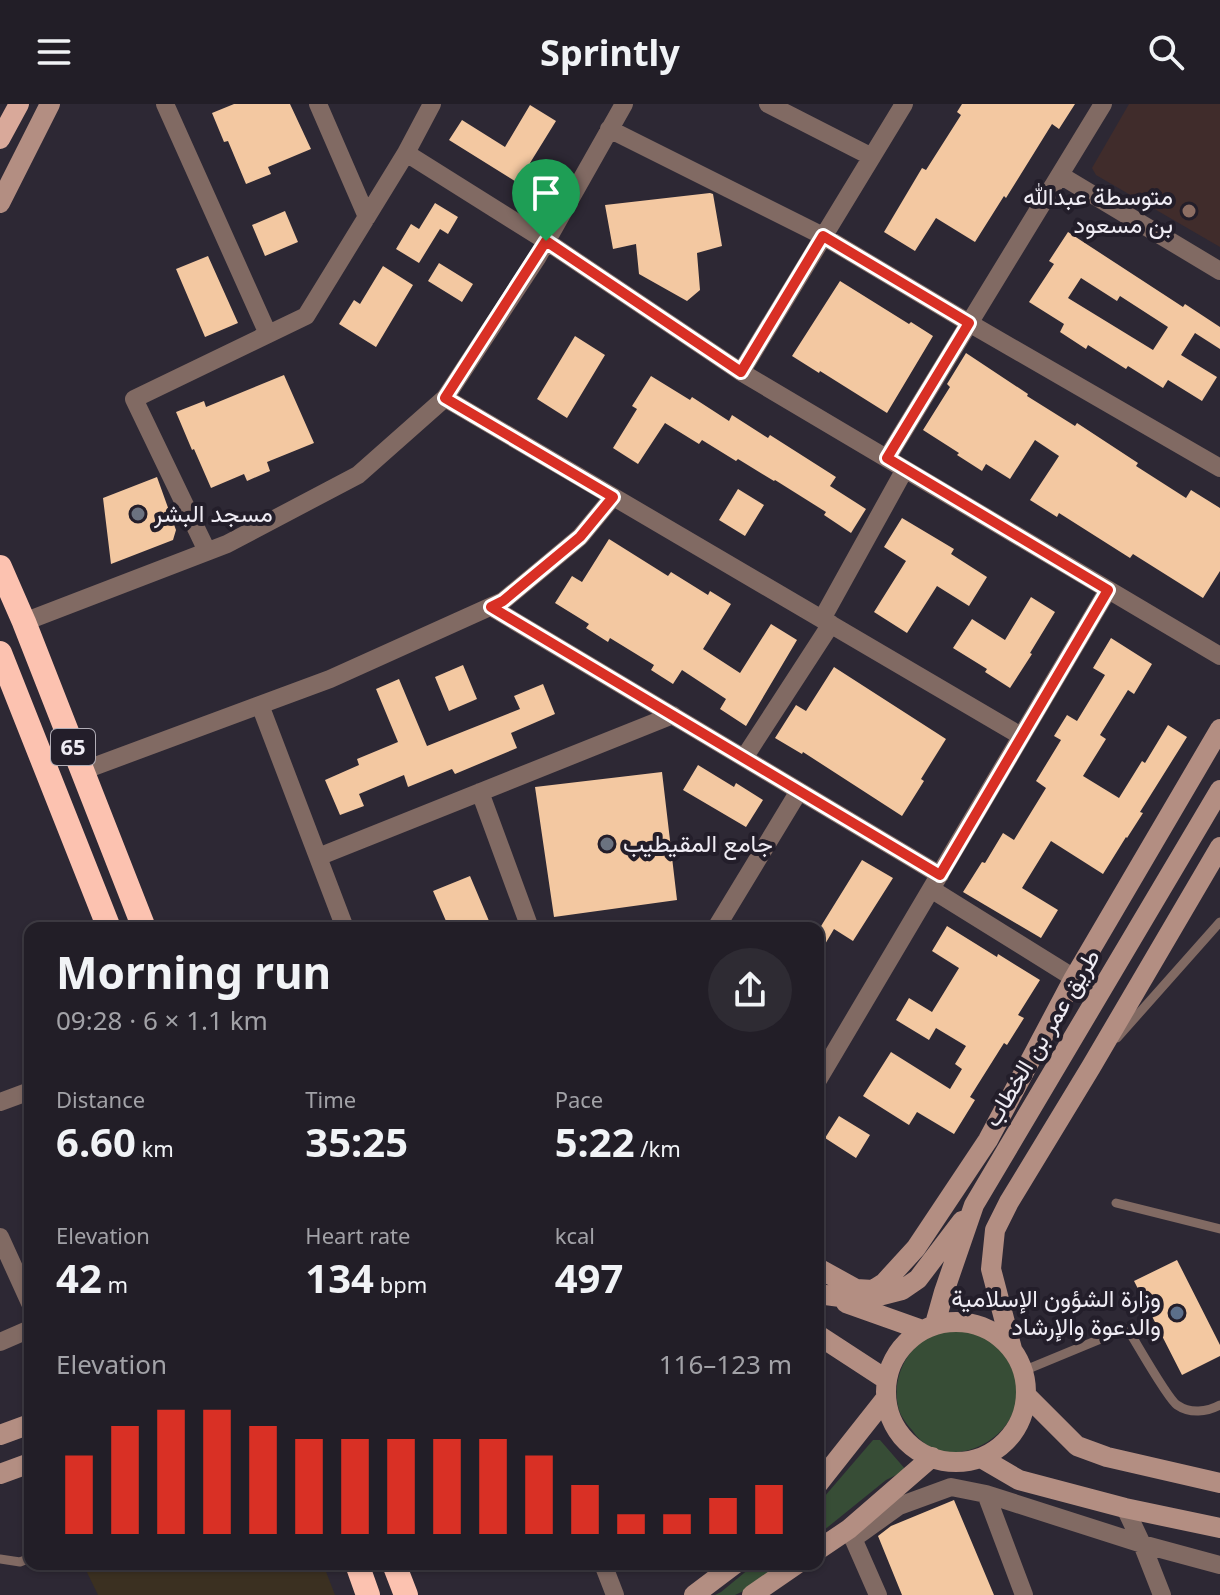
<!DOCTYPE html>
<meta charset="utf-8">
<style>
:root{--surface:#221e27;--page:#2e2b33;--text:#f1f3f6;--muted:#a2a2a7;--line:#3f3c44;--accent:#d93025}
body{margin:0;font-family:"Noto Sans",Vazirmatn,sans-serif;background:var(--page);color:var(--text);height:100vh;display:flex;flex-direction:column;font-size:30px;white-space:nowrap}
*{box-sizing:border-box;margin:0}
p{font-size:26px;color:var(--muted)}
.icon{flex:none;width:44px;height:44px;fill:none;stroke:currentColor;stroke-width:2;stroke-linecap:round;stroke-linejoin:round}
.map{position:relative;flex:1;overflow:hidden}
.sheet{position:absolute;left:24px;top:818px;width:800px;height:648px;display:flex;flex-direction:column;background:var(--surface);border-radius:16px;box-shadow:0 2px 6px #0004,0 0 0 2px var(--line)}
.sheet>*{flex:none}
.pin{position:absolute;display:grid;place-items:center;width:68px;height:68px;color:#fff;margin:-82px -34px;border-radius:50% 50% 50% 0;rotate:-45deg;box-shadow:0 0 8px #0007}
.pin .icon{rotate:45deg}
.round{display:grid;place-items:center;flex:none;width:84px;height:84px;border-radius:42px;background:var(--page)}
.headline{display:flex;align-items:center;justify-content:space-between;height:136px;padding:0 32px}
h1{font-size:44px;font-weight:700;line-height:60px}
.figures{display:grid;grid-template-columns:repeat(3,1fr);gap:12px;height:136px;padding:8px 32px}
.figures div{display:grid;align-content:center}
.figures b{font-size:40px;font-weight:700}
.figures small{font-size:22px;font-weight:400}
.figures p{font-size:22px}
.chart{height:224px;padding:16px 32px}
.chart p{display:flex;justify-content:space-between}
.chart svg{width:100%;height:144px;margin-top:8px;stroke:var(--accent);stroke-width:6}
header{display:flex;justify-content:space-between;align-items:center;height:104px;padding:0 32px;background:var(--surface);font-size:36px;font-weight:700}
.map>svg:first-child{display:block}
</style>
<header><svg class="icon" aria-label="menu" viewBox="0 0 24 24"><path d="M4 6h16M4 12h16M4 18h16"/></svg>Sprintly<svg class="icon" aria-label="search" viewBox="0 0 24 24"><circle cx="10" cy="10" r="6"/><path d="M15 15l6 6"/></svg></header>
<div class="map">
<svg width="1220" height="1491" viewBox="0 0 1220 1491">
<rect width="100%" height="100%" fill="#2d2834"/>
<path fill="#3b3021" d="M83 1460H323L335 1491H98Z"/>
<path fill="#402c2b" d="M1129 0H1220V143L1096 71 1092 64Z"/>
<path fill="#374d36" d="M954 1227C978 1228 998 1235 1009 1259 1015 1270 1019 1280 1018 1294 1018 1300 1014 1305 1012 1311 994 1348 938 1365 912 1326 908 1322 904 1316 901 1311 888 1282 905 1240 936 1230 942 1228 948 1228 954 1227Z
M873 1336H880L906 1366 886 1376 818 1431V1400Z
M755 1460H783L752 1483 735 1491H715L721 1488Z"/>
<path fill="#f3c8a1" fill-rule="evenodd" d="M234 0H290L311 45 268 63 271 70 246 80 228 37 224 38 212 9Z
M962 0H1075L1059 25 1052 20 1006 94 1004 92 975 138 936 114 915 147 884 128 922 64 926 66 961 11 957 8Z
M530 1 556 17 530 59 539 64 526 84 449 36 462 16 505 43Z
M710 89 713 90 722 142 697 149 700 186 687 197 639 170 636 140 613 145 605 101Z
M435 99 458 113 448 130 440 125 419 159 396 145 411 120 419 125Z
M285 107 298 138 265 152 252 121Z
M1068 128 1183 203 1185 200 1220 223V245L1195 229 1181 251 1217 273 1202 297 1168 276 1163 284 1128 262 1126 265 1088 241 1086 245 1060 228 1064 220 1029 198 1054 160 1049 157ZM1081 174 1117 197 1120 192 1168 223 1153 246 1068 194Z
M208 152 238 219 205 233 176 165Z
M439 159 473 180 462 198 428 177Z
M383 162 413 181 376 243 339 220 354 196 360 200Z
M840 177 909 220 911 218 933 232 887 309 820 267 819 269 792 252Z
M575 232 605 251 567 314 537 295Z
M966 249 1028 290 1027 292 1075 322 1077 319 1138 359 1136 362 1186 394 1191 386 1220 404V467L1203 494 1133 450 1130 454 1059 409 1057 413 1030 396 1059 352 1035 336 1010 375 986 360 982 367 957 351 959 349 923 326 950 283 947 280Z
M284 271 314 339 267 358 270 367 247 377 244 370 211 384 194 345 192 346 176 308 204 297 206 303Z
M651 272 690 296 692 293 729 317 732 311 768 334 770 331 836 373 830 382 866 405 851 429 824 411 826 408 775 376 774 377 738 355 736 357 702 336 699 340 665 319 638 360 613 344 637 305 632 302Z
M157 373 176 426 173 436 111 460 103 394Z
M738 385 764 401 745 432 719 416Z
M902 414 954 445 951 450 987 473 969 502 937 482 907 529 874 508 906 457 884 443Z
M609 435 668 472 671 468 708 491 710 487 731 500 703 545 740 569 771 520 797 536 746 622 720 605 726 595 682 566 673 580 651 566 654 561 610 534 608 538 586 524 589 520 555 499 572 472 582 478Z
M1031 493 1055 508 1030 549 1032 550 1010 584 985 568 987 565 953 544 972 515 1005 536Z
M1111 534 1152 560 1134 590 1128 586 1100 631 1106 635 1083 672 1119 694 1142 657 1145 659 1168 621 1187 633 1140 708 1143 709 1127 734 1126 733 1103 770 1051 737 1022 784 1058 806 1041 834 963 788 982 758 985 759 1003 729 1014 736 1046 684 1036 677 1061 636 1054 632 1067 611 1077 617 1105 571 1093 564Z
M463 561 477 595 449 607 435 573Z
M834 563 946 635 921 675 924 677 902 712 803 648 802 650 775 634 796 601 806 607Z
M399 575 427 642 520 605 514 592 543 580 555 610 511 629 517 644 455 670 452 665 408 683 404 671 359 690 364 702 340 711 325 676 359 661 357 655 398 638 376 585Z
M698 661 734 683 736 679 763 696 746 723 683 686Z
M662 668 677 796 554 813 535 683Z
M862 756 893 774 853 837 834 825 818 852V827Z
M470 772 492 824H449L433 787Z
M947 822 997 853 998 850 1040 876 1018 911 1024 914 1007 941 1004 939 970 993 975 996 954 1030 917 1008 909 1021 863 992 891 948 950 985 962 965 955 960 966 942 936 924 929 936 896 916 909 894 932 908 959 864 932 847Z
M839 1012 870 1031 856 1054 825 1034Z
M1177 1156 1220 1241V1252L1182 1271 1134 1177Z
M954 1396 994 1491H902L878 1432 891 1422Z"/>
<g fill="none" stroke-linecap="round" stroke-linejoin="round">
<path stroke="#816a63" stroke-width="9" d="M1117 934 1220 818
M1116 1099 1220 1125
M1023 1267 1127 1224C1136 1238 1167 1294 1177 1301 1190 1310 1207 1308 1220 1301
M0 1455 20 1458 30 1454"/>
<path stroke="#816a63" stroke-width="18" d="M165 0 268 230
M318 0 367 113
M768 0 872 53
M609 25 823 132 969 219 1220 364
M406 49 546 137 741 268 1220 552
M1060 71 1220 167
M741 268 904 0
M445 294 1021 632
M887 354 1103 0
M207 447 134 295 306 212 406 49 432 0
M491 503 940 771
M822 515 905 365
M24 518 227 440 358 371 445 294 537 154 624 0
M260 601 345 824
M744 654 831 520
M82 667 330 575 503 497 580 433 613 393
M480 688 530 824
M318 753 673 611
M931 785 1074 874
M716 824 799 687
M818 976 1108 486
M0 998 30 987
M0 1133 30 1199
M0 1238 30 1225
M986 1390 1024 1491
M1125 1404 1142 1440 1162 1491
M849 1425 878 1491
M853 1435 899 1402 951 1383 986 1390 1142 1440 1220 1461
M603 1460 615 1491"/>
<path stroke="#b38e82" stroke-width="20" d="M0 99 50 0
M818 1164 856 1185 873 1186 884 1179 916 1144 988 1036 1074 874 1220 625
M818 1190 863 1196 902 1186 918 1175 962 1117
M846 1199 922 1226
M886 1288a70 70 0 1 1 140 0a70 70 0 1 1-140 0Z
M935 1220 944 1188 974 1101 1220 686
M818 1231 887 1276
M1012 1245 991 1165 995 1126 1009 1098 1091 963 1220 743
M1026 1291 1077 1342 1107 1353 1220 1379
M0 1331 30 1320
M983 1355 1019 1376 1125 1404 1220 1424
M0 1370 30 1359
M818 1380 886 1294
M818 1446 849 1425 932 1353
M694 1491 735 1460
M752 1491 797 1460"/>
<path stroke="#d9a99a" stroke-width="20" d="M0 35 19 0"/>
<path stroke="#fcc2b0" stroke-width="24" d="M0 463 24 518 144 824
M0 549 109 824
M357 1460 368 1491
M394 1460 406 1491"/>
</g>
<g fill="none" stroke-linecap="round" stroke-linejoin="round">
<defs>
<path id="route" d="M823 132 969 219 887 354 1108 486 940 771 491 503 503 497 580 433 613 393 445 294 546 137 741 268Z"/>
</defs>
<use href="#route" stroke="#fff" stroke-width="16"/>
<use href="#route" stroke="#d93025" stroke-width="10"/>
</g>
<circle fill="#8d6e63" stroke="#231e2a" stroke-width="3" cx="1189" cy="107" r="8"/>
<g fill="#6b7280" stroke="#231e2a" stroke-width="3">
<circle cx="138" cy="410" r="8"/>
<circle cx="607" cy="740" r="8"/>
</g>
<circle fill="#5c6f8a" stroke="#231e2a" stroke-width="3" cx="1177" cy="1209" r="8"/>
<g text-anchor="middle" stroke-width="8" stroke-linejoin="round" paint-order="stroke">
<rect fill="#231e2a" stroke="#b2aeb7" stroke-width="2" x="51" y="625" width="44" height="36" rx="6"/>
<g font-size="22" font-weight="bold" fill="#efecf4">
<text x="73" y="651">65</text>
</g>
<g font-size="24" fill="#efecf4" stroke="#231e2a" text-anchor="end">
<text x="1173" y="101">متوسطة عبدالله<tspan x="1173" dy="28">بن مسعود</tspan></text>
<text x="154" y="418" text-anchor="start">مسجد البشر</text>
<text x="623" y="748" text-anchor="start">جامع المقيطيب</text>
<text x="1161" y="1203">وزارة الشؤون الإسلامية<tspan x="1161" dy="28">والدعوة والإرشاد</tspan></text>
</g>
<g font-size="24" fill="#efecf4" stroke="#231e2a">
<text transform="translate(1042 934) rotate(-59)" y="8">طريق عمر بن الخطاب</text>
</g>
</g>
</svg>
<div class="pin" style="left:546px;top:137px;background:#1e9e55"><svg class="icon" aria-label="arrive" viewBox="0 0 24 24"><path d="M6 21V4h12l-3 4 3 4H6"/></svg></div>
<section class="sheet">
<div class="headline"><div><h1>Morning run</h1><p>09:28 · 6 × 1.1 km</p></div><a class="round"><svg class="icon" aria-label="share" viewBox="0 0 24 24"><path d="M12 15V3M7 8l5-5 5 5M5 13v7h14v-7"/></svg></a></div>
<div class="figures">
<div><p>Distance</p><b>6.60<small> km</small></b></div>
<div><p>Time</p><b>35:25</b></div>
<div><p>Pace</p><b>5:22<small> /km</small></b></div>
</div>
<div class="figures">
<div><p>Elevation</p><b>42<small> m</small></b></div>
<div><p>Heart rate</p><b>134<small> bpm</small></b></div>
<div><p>kcal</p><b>497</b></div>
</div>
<div class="chart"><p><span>Elevation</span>116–123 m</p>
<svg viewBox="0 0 160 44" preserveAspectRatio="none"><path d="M5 44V20M15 44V11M25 44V6M35 44V6M45 44V11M55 44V15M65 44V15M75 44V15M85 44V15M95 44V15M105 44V20M115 44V29M125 44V38M135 44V38M145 44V33M155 44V29"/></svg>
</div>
</section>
</div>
